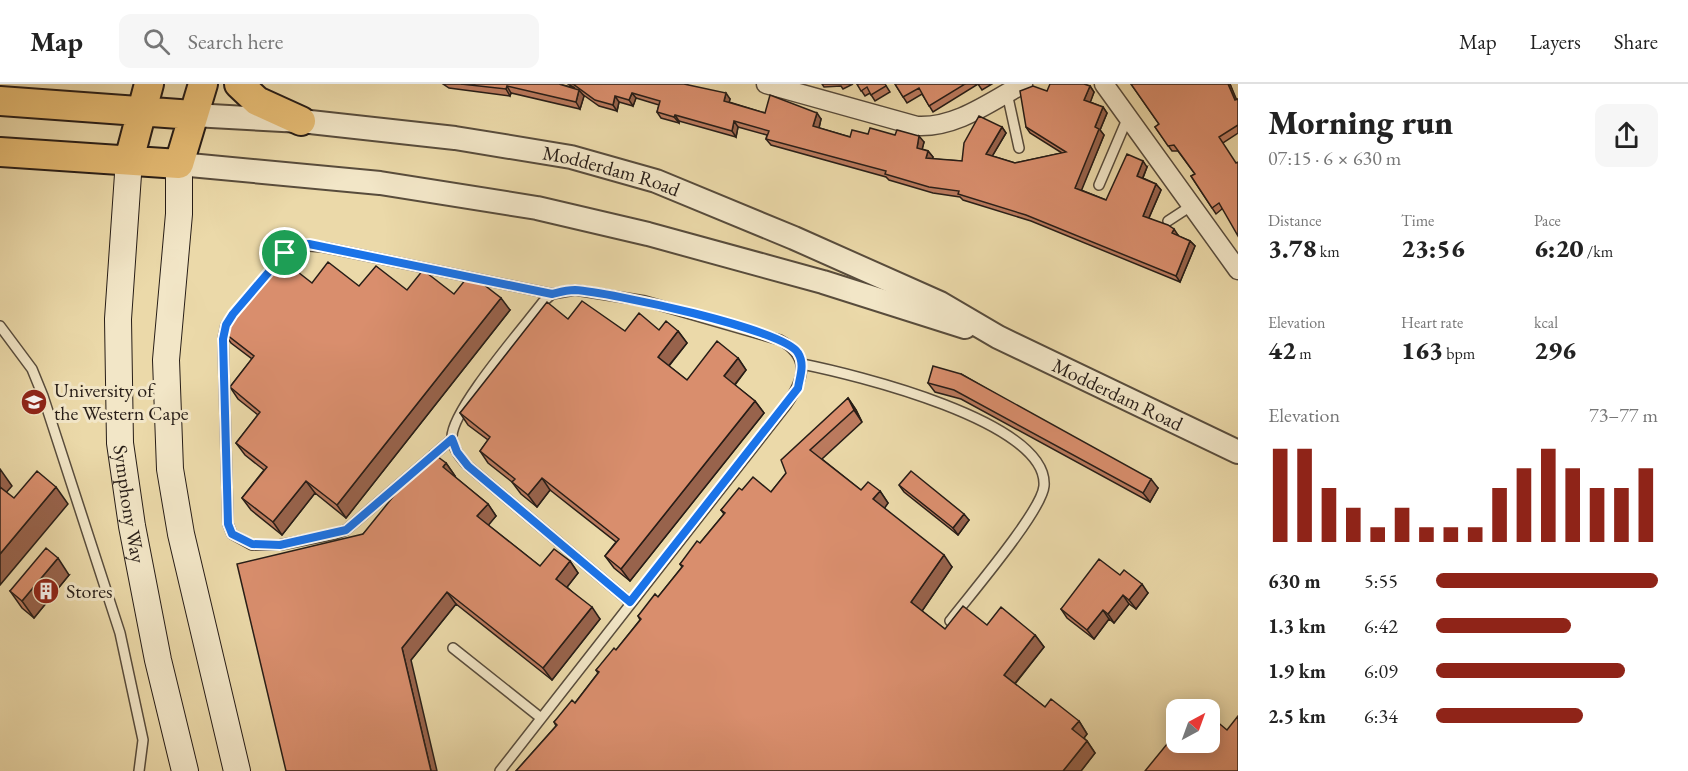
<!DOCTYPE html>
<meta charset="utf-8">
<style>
:root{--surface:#fff;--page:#f6f6f6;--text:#222;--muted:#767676;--line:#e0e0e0;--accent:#8f2418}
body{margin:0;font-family:"EB Garamond",serif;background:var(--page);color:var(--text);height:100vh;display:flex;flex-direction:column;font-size:22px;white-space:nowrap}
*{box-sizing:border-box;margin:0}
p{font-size:20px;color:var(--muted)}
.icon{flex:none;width:33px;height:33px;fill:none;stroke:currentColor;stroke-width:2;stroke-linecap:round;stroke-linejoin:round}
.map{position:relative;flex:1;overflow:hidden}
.panel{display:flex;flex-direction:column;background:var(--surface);width:450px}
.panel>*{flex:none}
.needle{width:39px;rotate:41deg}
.tools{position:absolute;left:1166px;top:615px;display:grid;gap:12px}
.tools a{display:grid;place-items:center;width:54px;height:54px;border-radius:12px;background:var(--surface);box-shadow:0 3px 15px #0003;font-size:30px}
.pin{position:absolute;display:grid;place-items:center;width:51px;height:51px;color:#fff;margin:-26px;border:3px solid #fff;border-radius:50%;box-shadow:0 2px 6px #0007}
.round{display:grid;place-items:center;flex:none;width:63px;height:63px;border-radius:12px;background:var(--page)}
.overview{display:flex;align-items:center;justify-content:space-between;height:102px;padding:0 30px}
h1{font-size:33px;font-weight:800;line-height:45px}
.figures{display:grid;grid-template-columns:repeat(3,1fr);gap:9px;height:102px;padding:6px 30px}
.figures div{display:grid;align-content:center}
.figures b{font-size:26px;font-weight:800}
.figures small{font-size:16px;font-weight:400}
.figures p{font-size:16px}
.chart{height:168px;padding:12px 30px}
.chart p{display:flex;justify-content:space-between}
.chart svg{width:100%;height:108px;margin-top:6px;stroke:var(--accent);stroke-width:6}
ul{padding:0 30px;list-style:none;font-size:20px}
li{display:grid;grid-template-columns:96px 72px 1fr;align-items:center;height:45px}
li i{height:15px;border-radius:8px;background:var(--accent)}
header{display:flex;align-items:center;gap:36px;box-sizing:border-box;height:84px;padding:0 30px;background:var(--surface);border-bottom:2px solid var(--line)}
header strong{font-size:28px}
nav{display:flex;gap:33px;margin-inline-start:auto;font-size:21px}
.search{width:420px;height:54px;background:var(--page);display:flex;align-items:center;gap:15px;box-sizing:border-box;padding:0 21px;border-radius:12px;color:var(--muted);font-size:22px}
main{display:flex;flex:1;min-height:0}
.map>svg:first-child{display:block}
</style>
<header>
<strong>Map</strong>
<div class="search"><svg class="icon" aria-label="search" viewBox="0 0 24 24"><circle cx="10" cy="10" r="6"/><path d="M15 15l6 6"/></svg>Search here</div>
<nav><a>Map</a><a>Layers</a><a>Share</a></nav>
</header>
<main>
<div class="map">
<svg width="1238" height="687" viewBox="0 0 1238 687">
<rect width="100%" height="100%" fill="#ebd9a9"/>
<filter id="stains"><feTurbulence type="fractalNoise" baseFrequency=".00333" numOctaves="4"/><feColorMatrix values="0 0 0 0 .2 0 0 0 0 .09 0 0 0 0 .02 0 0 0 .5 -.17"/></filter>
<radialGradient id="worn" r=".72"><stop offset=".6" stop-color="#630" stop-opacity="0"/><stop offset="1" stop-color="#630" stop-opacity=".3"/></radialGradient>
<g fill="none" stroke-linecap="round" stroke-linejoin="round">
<defs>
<path id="service" d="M1007 9 1019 64
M1099 101 1128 33
M1168 137 1191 122
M0 242 32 285 43 312 120 549 143 656 139 687
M802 280C852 290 1049 337 1044 402 1042 427 969 512 950 537
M452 355 346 446 335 450 280 461H252L232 450 228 440 223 255 226 241 285 169 296 161 323 163 552 210
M453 564 541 634
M500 687 787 320C804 295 811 273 780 256L645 217 575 206 552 210 543 218C524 243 450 328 452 354 453 365 461 374 468 382L630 518"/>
<path id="minor" d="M766 0 917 42C956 44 990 18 1023 0
M1104 0 1238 186"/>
<g id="tertiary">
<path id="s1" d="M193 31 301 37 455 54 571 73 656 97 794 154 940 219 998 253 1238 368"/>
<path d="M179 80 380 99 537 124 648 150 823 198 965 243"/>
</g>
<g id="secondary">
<path id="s2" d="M129 76 118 235 120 359 132 442 158 576 185 687"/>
<path d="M179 80V130L166 276 170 385 181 450 237 687"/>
</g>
<path id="primary" d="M239 0 257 17 301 37
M0 17 193 31
M0 68 179 80 203 0
M129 76 149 0"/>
</defs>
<use href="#service" stroke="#584c3c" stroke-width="12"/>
<use href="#minor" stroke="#584c3c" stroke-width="21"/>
<use href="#tertiary" stroke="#584c3c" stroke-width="26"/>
<use href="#secondary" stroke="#271d17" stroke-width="28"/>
<use href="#primary" stroke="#271d17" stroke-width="32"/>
<use href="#service" stroke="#f2e6c7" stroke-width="9"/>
<use href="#minor" stroke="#f2e6c7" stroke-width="18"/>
<use href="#tertiary" stroke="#f2e6c7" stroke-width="22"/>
<use href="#secondary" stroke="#f2e6c7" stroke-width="26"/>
<use href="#primary" stroke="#e6bc74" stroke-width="28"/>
</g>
<path fill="#bb7a5e" stroke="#271d17" stroke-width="1.5" d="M443 0H559L575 4 568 0H684L730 15 729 18 765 29 821 35 819 44 850 53 868 50 924 58 922 65 928 67 933 73 932 75 962 77 1002 43 1006 49 992 72 1015 79 1062 69 1030 49 1026 43 1047 7 1086 1 1090 2 1094 8 1090 18 1103 23 1107 29 1100 46 1104 51 1081 106 1106 116 1147 83 1143 94 1156 100 1161 106 1149 134 1178 151V152L1190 157 1195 162 1180 198 1031 137 963 116 960 113 933 109 889 96 886 93 771 61 766 55 767 51 738 43 736 53 679 37V39L661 34 657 28 659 21 636 14 633 22 619 18 617 27 599 22 582 10 584 12 580 25 511 9 510 12 449 4Z
M822 0H853L843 5 841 2 824 3Z
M857 0H885L890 8 875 17 870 9 865 12Z
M895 0H992L982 6 978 0 933 28 922 10 907 19Z
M1131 0H1230L1236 16 1238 15V49L1223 59 1222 125 1216 130 1191 92 1195 90 1178 67H1172L1155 43 1159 40Z
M312 199 454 210 510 226 346 434 315 409 282 451 251 426 242 414 264 386 245 371 236 359 258 331 238 315 230 303 252 275 231 259 222 247Z
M568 235 625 247 659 246 678 247 687 259 669 282 687 296 738 274 746 286 735 301 755 317 764 329 630 497 614 484 605 472 616 458 550 406 537 423 521 410 512 398 488 379 480 367 488 356 468 341 460 329Z
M961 290 1158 404 1150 418 961 315 935 308 928 299Z
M848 314 856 326 862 338 822 375 861 406 880 407 888 419 884 424 952 483 922 527 945 545 987 541 1035 551 1044 563 1015 600 1045 623 1079 637 1087 650 1084 654 1087 657 1095 669 1081 687H516L556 642 554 638 575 619 598 589 596 586 616 566 640 536 638 532 658 513 682 483 680 480 700 459 724 430 721 426 742 406 771 408Z
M446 379 455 392H454L488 420 496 432 488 441 540 482 570 477 578 489 567 503 600 535 552 596 456 520 411 576 363 450Z
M899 401 969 436 958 451 904 408Z
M69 491 34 534 22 524 10 507Z
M1120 491 1148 509 1136 525 1129 520 1114 539 1109 535 1094 555 1067 534 1061 525Z"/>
<path fill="#98634c" stroke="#271d17" stroke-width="1.5" d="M1228 0H1230L1238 19 1235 16Z
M507 2 511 9 510 12 506 5Z
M1090 2 1094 8 1089 22 1084 16Z
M579 6 584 12 580 25 576 18Z
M632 9 636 14 633 22 629 16Z
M726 9 730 15 728 23 724 17Z
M615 12 619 18 617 27 613 21Z
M1103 23 1107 29 1100 46 1104 51 1080 110 1075 104 1095 43Z
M817 29 821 35 818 48 813 42Z
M675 31 679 37V39L674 33Z
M734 37 738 43 736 53 732 47Z
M1002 43 1006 49 990 76 986 70Z
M919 52 924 58 921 70 917 64Z
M928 67 933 73 931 80 926 74Z
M1143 77 1147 83 1141 98 1137 92Z
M1156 100 1161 106 1147 138 1143 132Z
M1174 145 1178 151 1176 155 1172 149Z
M1190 157 1195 162 1180 198 1176 192Z
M501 214 510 226 346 434 337 421Z
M678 247 687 259 666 285 658 273Z
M738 274 746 286 732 304 724 292Z
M848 314 856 326 862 338 854 326Z
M755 317 764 329 630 497 621 485Z
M446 379 455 392 452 395 443 383Z
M0 385 12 402 3 412 0 408Z
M542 394 550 406 537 423 528 411Z
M1151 395 1158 404 1150 418 1143 409Z
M306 397 315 409 282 451 273 438Z
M56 403 68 420 0 501V470Z
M880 407 888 419 882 428 873 415Z
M488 420 496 432 486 444 477 432Z
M964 430 969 436 958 451 953 444Z
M944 471 952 483 920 530 911 518Z
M58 474 69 491 34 534 22 517Z
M570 477 578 489 564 507 556 495Z
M1142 500 1148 509 1136 525 1129 516Z
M447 508 456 520 411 576 437 687H431L402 564Z
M1123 511 1129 520 1114 539 1108 530Z
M592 523 600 535 552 596 543 584Z
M1103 526 1109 535 1094 555 1087 546Z
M1035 551 1044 563 1012 603 1004 591Z
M1079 637 1087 650 1081 658 1072 645Z
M1087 657 1095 669 1081 687H1063Z"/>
<path fill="#d98e6d" stroke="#271d17" stroke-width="1.5" d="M461 0H559L579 6 576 18 507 2 506 5Z
M573 0H684L726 9 724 17 765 29 770 11 817 29 813 42 850 53 852 46 868 50 870 44 895 51 897 46 919 52 917 64 928 67 926 74 962 77 964 59 979 32 1002 43 986 70 1015 79 1066 68 1026 43 1020 7 1033 2 1047 7 1050 0H1084L1090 2 1084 16 1103 23 1095 43 1099 45 1075 104 1106 116 1127 70 1143 77 1137 92 1156 100 1143 132 1168 141 1174 145 1172 149 1190 157 1176 192 1026 131 958 110 959 107 929 103 885 90 886 87 766 55 769 47 734 37 732 47 675 31 674 33 657 28 660 17 632 9 629 16 615 12 613 21 595 16Z
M857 0H885L886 2 871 11 867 3 861 7Z
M895 0H965L929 22 919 4 903 13Z
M1131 0H1228L1235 16 1238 15V41L1219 53 1236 79 1238 78V152L1219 119 1212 124 1191 92 1195 90 1174 61 1168 62 1155 43 1159 40Z
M280 174 312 199 328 178 359 202 376 182 407 206 423 186 454 210 470 190 501 214 337 421 306 397 273 438 242 414 267 383 236 359 260 328 230 303 254 272 222 247Z
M582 217 625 247 639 229 659 246 666 237 678 247 658 273 687 296 717 257 738 274 724 292 755 317 621 485 605 472 619 455 542 394 528 411 512 398 515 395 480 367 490 353 460 329 547 218 568 235Z
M933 282 961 290 1151 395 1143 409 954 306 928 299Z
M848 314 854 326 810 366 861 406 868 398 880 407 873 415 944 471 911 518 945 545 963 522 987 541 1001 523 1035 551 1004 591 1045 623 1051 615 1079 637 1072 645 1087 657 1063 687H516L557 641 554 638 572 616 575 619 599 588 596 586 614 564 616 566 641 535 638 532 655 510 658 513 683 482 680 480 697 457 700 459 725 429 721 426 739 404 742 406 753 393 771 408 786 389 781 376Z
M430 367 446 379 443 383 488 420 477 432 540 482 554 465 570 477 556 495 592 523 543 584 447 508 402 564 431 687H286L237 480 363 450Z
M37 387 56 403 0 470V403L14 414Z
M911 387 964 430 953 444 899 401Z
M46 464 58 474 22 517 10 507Z
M1099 475 1120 491 1124 486 1142 500 1129 516 1123 511 1108 530 1103 526 1087 546 1061 525Z
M1198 622 1203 626H1196Z
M1209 631 1227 646 1238 632V687H1145L1176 649V658H1209Z"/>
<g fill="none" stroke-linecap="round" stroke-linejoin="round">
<defs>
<path id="route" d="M309 160 552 210C560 208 566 206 575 206 608 208 784 245 798 269 805 280 800 292 798 304L630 518 468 382 457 368 452 355 346 446 280 461 252 460 232 450 228 440 223 255 226 241 233 230 285 169 296 161Z"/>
</defs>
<use href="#route" stroke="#fff" stroke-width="12"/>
<use href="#route" stroke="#1a73e8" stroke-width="8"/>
</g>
<defs>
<symbol id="university-disc" viewBox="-11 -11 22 22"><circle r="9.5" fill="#8f2418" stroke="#f2e6c7"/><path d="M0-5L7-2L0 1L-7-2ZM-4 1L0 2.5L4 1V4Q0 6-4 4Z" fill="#fff"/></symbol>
<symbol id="building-disc" viewBox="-11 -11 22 22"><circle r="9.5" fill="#8f2418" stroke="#f2e6c7"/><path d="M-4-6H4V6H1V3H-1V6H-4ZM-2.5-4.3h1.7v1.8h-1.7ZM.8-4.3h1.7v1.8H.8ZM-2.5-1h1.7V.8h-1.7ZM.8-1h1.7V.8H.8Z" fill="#fff"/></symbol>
</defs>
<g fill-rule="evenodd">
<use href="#university-disc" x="19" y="303" width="30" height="30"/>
<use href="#building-disc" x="31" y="492" width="30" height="30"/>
</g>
<g text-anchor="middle" stroke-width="6" stroke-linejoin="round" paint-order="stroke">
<g font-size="20" fill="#271d17" stroke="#f2e6c7">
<text dy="7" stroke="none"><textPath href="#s1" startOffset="423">Modderdam Road</textPath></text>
<text dy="7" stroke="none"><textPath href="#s1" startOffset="978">Modderdam Road</textPath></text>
<text dy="7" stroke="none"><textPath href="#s2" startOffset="345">Symphony Way</textPath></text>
</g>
<g font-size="20" fill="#271d17" stroke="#f2e6c7" text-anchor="start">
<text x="54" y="313">University of<tspan x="54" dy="23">the Western Cape</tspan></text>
<text x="66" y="514">Stores</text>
</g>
</g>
<rect width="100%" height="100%" filter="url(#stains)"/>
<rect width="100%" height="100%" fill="url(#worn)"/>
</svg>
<div class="tools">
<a><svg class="needle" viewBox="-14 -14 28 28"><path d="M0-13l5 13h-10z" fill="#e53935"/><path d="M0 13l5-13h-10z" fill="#767676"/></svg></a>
</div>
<div class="pin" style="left:285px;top:169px;background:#1e9e55"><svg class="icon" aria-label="arrive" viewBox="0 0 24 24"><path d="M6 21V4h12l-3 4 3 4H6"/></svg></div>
</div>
<section class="panel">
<div class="overview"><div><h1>Morning run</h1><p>07:15 · 6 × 630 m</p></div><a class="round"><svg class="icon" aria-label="share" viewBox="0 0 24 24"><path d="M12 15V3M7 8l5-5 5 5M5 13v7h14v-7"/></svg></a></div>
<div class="figures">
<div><p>Distance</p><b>3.78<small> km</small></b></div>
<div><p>Time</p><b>23:56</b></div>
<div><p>Pace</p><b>6:20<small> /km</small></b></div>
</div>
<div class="figures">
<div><p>Elevation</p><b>42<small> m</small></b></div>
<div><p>Heart rate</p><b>163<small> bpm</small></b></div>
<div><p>kcal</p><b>296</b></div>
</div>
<div class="chart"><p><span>Elevation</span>73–77 m</p>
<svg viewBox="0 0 160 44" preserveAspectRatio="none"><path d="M5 44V6M15 44V6M25 44V22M35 44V30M45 44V38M55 44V30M65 44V38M75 44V38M85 44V38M95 44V22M105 44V14M115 44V6M125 44V14M135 44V22M145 44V22M155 44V14"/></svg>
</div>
<ul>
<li><b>630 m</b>5:55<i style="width:100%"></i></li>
<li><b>1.3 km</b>6:42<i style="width:61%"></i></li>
<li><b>1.9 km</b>6:09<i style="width:85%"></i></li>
<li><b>2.5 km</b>6:34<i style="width:66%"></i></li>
</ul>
</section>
</main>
